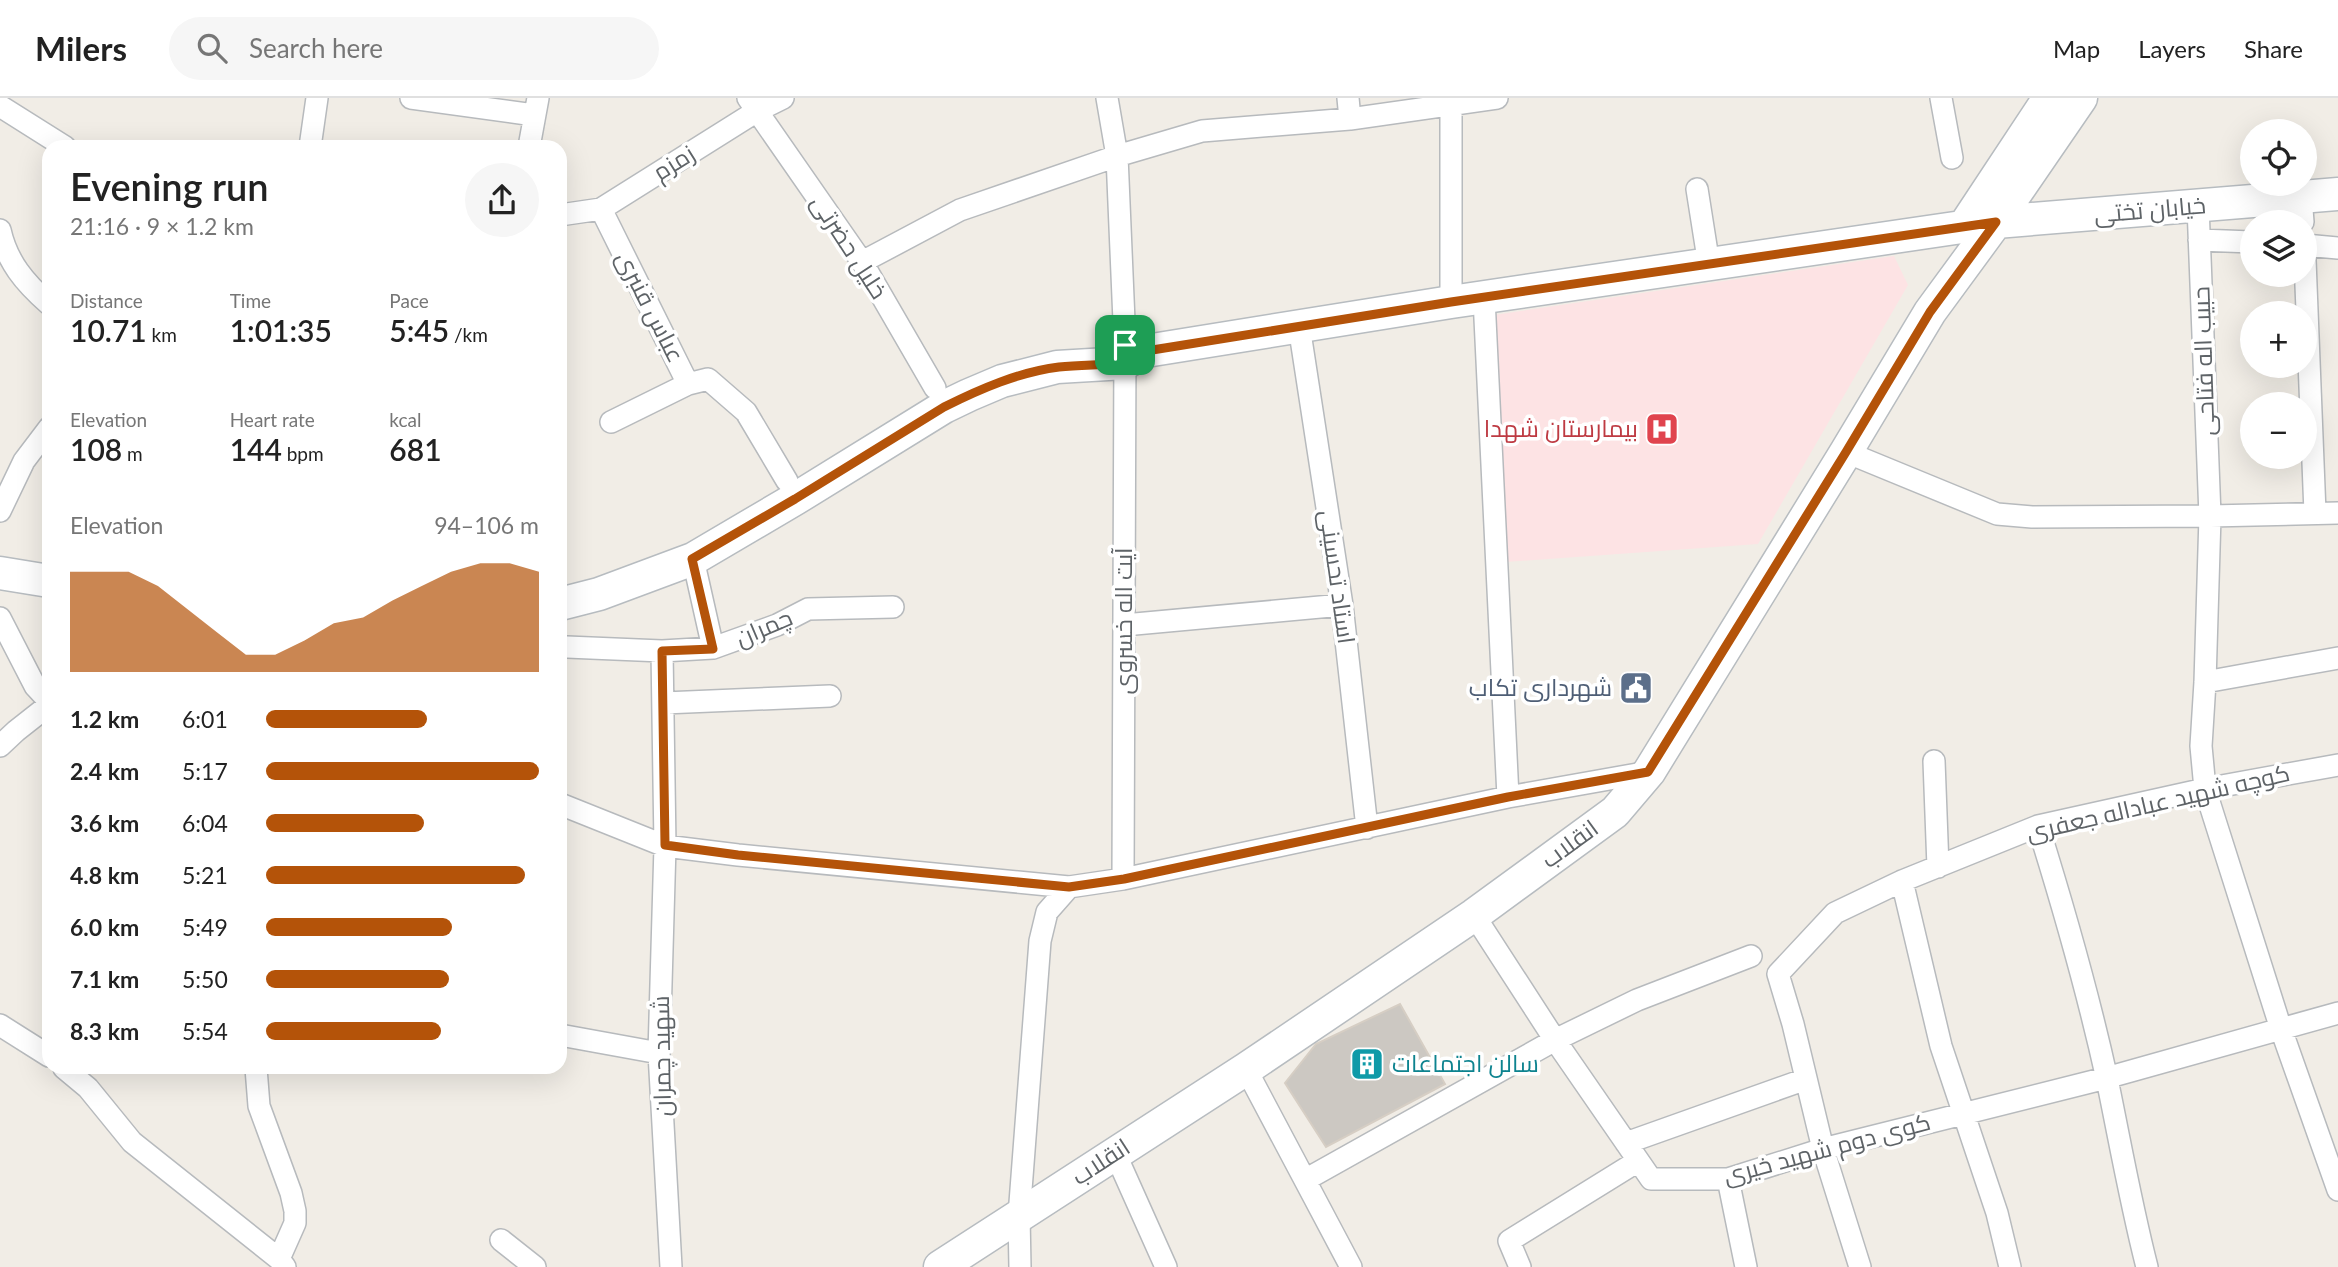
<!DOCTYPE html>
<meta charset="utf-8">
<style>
:root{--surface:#fff;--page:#f6f6f6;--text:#222;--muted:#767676;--line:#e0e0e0;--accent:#b45309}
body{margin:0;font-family:Lato,Cairo,sans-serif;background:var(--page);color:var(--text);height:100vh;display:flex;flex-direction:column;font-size:26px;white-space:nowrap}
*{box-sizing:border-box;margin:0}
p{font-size:23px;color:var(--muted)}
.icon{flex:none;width:38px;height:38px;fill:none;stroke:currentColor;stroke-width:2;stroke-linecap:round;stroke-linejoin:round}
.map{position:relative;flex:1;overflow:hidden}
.drawer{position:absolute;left:42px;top:42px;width:525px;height:934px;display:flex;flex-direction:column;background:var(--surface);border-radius:21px;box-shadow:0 7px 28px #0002}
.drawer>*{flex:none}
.tools{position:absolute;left:2240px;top:21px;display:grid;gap:14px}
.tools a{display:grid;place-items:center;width:77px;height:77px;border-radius:50%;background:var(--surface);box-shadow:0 7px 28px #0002;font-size:35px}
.pin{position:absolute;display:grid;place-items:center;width:60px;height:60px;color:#fff;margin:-30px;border-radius:14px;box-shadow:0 4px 10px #0006}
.round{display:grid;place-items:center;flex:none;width:74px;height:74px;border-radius:37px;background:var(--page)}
.headline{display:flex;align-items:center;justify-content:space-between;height:119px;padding:0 28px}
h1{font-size:38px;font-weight:600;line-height:52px}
.stats{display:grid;grid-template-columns:repeat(3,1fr);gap:10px;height:119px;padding:7px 28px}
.stats div{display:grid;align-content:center}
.stats b{font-size:30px;font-weight:600}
.stats small{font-size:19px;font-weight:400}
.stats p{font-size:19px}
.chart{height:196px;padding:14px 28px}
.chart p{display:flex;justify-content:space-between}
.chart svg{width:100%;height:126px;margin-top:7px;fill:var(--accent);opacity:.7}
ul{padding:0 28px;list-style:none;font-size:23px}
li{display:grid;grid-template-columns:112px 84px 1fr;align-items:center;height:52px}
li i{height:18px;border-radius:9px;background:var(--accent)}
header{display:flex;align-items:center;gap:42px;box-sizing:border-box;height:98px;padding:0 35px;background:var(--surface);border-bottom:2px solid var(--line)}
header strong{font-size:33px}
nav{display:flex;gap:38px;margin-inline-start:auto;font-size:24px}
.search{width:490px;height:63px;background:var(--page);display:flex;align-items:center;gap:18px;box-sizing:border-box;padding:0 24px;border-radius:38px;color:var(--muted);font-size:26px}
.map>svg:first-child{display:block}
</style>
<header>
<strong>Milers</strong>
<div class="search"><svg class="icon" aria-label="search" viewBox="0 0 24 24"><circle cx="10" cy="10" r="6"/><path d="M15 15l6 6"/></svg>Search here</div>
<nav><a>Map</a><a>Layers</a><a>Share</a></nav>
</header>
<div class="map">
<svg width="2338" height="1169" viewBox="0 0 2338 1169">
<rect width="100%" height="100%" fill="#f1ede6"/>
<path fill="#fde3e4" d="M1894 158 1908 187 1758 446 1505 464 1494 217Z"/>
<path fill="#ccc8c2" stroke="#d6cec4" stroke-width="2" d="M1400 906 1445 986 1326 1049 1285 985 1316 946Z"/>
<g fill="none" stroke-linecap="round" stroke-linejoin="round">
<defs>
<path id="street" d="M411 0 534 17
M748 0 862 164 935 290
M1107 0 1117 58 1125 247 1123 781
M1348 0 1350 21
M1941 0 1952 60
M1451 7V204
M0 8 65 49
M310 49 317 0
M529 49 538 0
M1697 91 1709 167
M2301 99 2303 124
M2198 108 2210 418 2205 584 2201 648 2205 691 2281 931 2338 1092
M601 111 688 286 708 281 746 314 787 383
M560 117 601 111 757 13 783 0
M0 132C7 164 25 185 49 206
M2199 142 2252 144
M2305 147 2338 150
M2305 162 2315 415
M862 164 960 112 1117 58 1202 33 1350 21 1497 0
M1484 200 1508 699
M1299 228 1342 507 1367 730
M611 324 688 286
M1846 354 1997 416 2032 419 2210 418 2338 415
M0 413 24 363 49 330
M693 461 713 550
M0 520 35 588 49 603
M1124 527 1342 507
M567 549 662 553
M2205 584 2338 560
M664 605 830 598
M0 648 16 633 49 607
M1934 663 1938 769
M560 706 665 748 738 757 1069 789 1123 781 1508 699 1649 674
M2038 728C2064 811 2088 895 2107 981 2120 1044 2131 1107 2147 1169
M1902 783 1941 948 1997 1115 2010 1169
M1474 817 1555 942 1651 1081H1728L1823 1051 2106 980 2338 915
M0 927 49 958
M560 937 659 955
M64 970 88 990 132 1044 279 1161 285 1169
M256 970 259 1008 291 1095 295 1113V1125L279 1161
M1246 971 1351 1169
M1626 1045 1806 981
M1115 1055 1166 1169
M1728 1081 1746 1169
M1305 1082 1555 942 1637 902 1751 858
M501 1142 535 1169
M671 1169 659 955 665 748 662 553 713 550 777 527 808 511 893 509
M1020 1169 1019 1118 1040 843 1047 814 1069 789
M1520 1169 1509 1143 1638 1063
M1860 1169 1823 1051 1793 926 1778 876 1835 815 1902 783 2038 728 2205 691 2338 667"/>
<path id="secondary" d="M1963 130 2049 0
M0 475 49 483
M560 506 599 496 693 461 795 401 944 309 969 297 1002 283 1057 269 1125 265 1146 253 1451 204 1996 124 2338 96
M940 1169 1246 971 1474 817 1615 714 1649 674 1846 354 1930 214 1996 124 2081 0"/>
</defs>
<use href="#street" stroke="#b7babd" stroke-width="24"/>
<use href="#secondary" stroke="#b7bcc0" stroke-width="35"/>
<use href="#street" stroke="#fff" stroke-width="21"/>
<use href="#secondary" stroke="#fff" stroke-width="32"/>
</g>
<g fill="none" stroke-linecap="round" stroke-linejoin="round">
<defs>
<path id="route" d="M1996 124 1930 214 1846 354 1648 674 1508 699 1124 781 1069 789 738 757 665 747 662 553 713 551 692 461 795 401 944 309C980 291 1019 274 1059 269 1081 267 1103 267 1125 265V247L1146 253 1451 204Z"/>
</defs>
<use href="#route" stroke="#fff" stroke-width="14"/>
<use href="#route" stroke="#b45309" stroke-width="9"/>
</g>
<defs>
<symbol id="hospital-square" viewBox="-11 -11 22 22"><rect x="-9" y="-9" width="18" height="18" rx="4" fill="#e0444e" stroke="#fff"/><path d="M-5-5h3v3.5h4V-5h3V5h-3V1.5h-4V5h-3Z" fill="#fff"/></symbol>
<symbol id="civic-square" viewBox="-11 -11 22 22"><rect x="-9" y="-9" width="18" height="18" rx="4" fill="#5c6f8a" stroke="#fff"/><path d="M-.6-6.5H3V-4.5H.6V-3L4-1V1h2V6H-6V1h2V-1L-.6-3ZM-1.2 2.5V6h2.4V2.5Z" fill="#fff"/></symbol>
<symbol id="building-square" viewBox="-11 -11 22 22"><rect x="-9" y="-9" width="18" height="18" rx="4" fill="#0f9aa8" stroke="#fff"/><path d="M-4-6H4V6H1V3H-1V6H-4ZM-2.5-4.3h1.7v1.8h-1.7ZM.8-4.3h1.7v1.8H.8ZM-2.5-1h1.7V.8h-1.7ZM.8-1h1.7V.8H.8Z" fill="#fff"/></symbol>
</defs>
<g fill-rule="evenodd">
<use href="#hospital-square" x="1643" y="312" width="38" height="38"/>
<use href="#civic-square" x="1617" y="571" width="38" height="38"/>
<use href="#building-square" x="1348" y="947" width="38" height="38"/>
</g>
<g text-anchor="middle" stroke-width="7" stroke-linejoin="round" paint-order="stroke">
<g font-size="24" fill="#5e6367" stroke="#fff">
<text transform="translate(674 65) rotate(-32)" y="8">زمزم</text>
<text transform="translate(2150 112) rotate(-5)" y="8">خیابان تختی</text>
<text transform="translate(849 149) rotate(57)" y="8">خلیل حضرتی</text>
<text transform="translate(650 209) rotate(63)" y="8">عباس قنبری</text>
<text transform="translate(2204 263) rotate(-92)" y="8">حبیب اله فتاحی</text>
<text transform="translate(1337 479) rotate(82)" y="8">استاد تحسینی</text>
<text transform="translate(1124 523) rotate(-90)" y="8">آیت اله خسروی</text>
<text transform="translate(764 530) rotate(-23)" y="8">چمران</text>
<text transform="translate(2158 705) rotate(-13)" y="8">کوچه شهید عباداله جعفری</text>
<text transform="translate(1570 746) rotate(-36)" y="8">انقلاب</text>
<text transform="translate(662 958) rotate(-91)" y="8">شهید چمران</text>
<text transform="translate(1827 1051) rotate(-15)" y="8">کوی دوم شهید خیری</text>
<text transform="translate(1101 1064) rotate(-33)" y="8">انقلاب</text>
</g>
<g font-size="24" fill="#be3a42" stroke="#fff" text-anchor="end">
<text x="1638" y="339">بیمارستان شهدا</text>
</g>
<g font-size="24" fill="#4e5e75" stroke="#fff" text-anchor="end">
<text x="1612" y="598">شهرداری تکاب</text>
</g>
<g font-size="24" fill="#0d838f" stroke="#fff" text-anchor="start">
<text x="1392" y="974">سالن اجتماعات</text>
</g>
</g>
</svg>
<div class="tools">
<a><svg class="icon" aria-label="locate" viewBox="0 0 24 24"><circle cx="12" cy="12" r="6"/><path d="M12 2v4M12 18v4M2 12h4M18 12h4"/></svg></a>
<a><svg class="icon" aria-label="layers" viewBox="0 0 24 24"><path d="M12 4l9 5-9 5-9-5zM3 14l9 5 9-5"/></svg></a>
<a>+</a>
<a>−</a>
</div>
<div class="pin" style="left:1125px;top:247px;background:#1e9e55"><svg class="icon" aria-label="arrive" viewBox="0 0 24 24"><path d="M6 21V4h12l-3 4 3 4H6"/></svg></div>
<section class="drawer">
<div class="headline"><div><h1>Evening run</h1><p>21:16 · 9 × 1.2 km</p></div><a class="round"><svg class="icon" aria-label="share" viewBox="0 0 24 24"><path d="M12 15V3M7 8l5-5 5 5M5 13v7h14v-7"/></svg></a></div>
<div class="stats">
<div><p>Distance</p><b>10.71<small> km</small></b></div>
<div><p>Time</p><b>1:01:35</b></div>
<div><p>Pace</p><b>5:45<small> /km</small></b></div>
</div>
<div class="stats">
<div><p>Elevation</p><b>108<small> m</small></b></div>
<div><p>Heart rate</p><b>144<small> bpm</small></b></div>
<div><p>kcal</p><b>681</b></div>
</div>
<div class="chart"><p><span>Elevation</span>94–106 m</p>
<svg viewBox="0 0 160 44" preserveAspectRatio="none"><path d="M0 44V9L10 9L20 9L30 14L40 22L50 30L60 38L70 38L80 33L90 27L100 25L110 19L120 14L130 9L140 6L150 6L160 9V44z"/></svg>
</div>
<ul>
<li><b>1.2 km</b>6:01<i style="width:59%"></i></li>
<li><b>2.4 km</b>5:17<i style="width:100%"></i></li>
<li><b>3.6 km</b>6:04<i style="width:58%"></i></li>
<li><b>4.8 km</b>5:21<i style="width:95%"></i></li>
<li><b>6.0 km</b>5:49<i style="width:68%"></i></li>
<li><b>7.1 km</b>5:50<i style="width:67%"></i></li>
<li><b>8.3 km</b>5:54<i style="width:64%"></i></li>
</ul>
</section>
</div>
